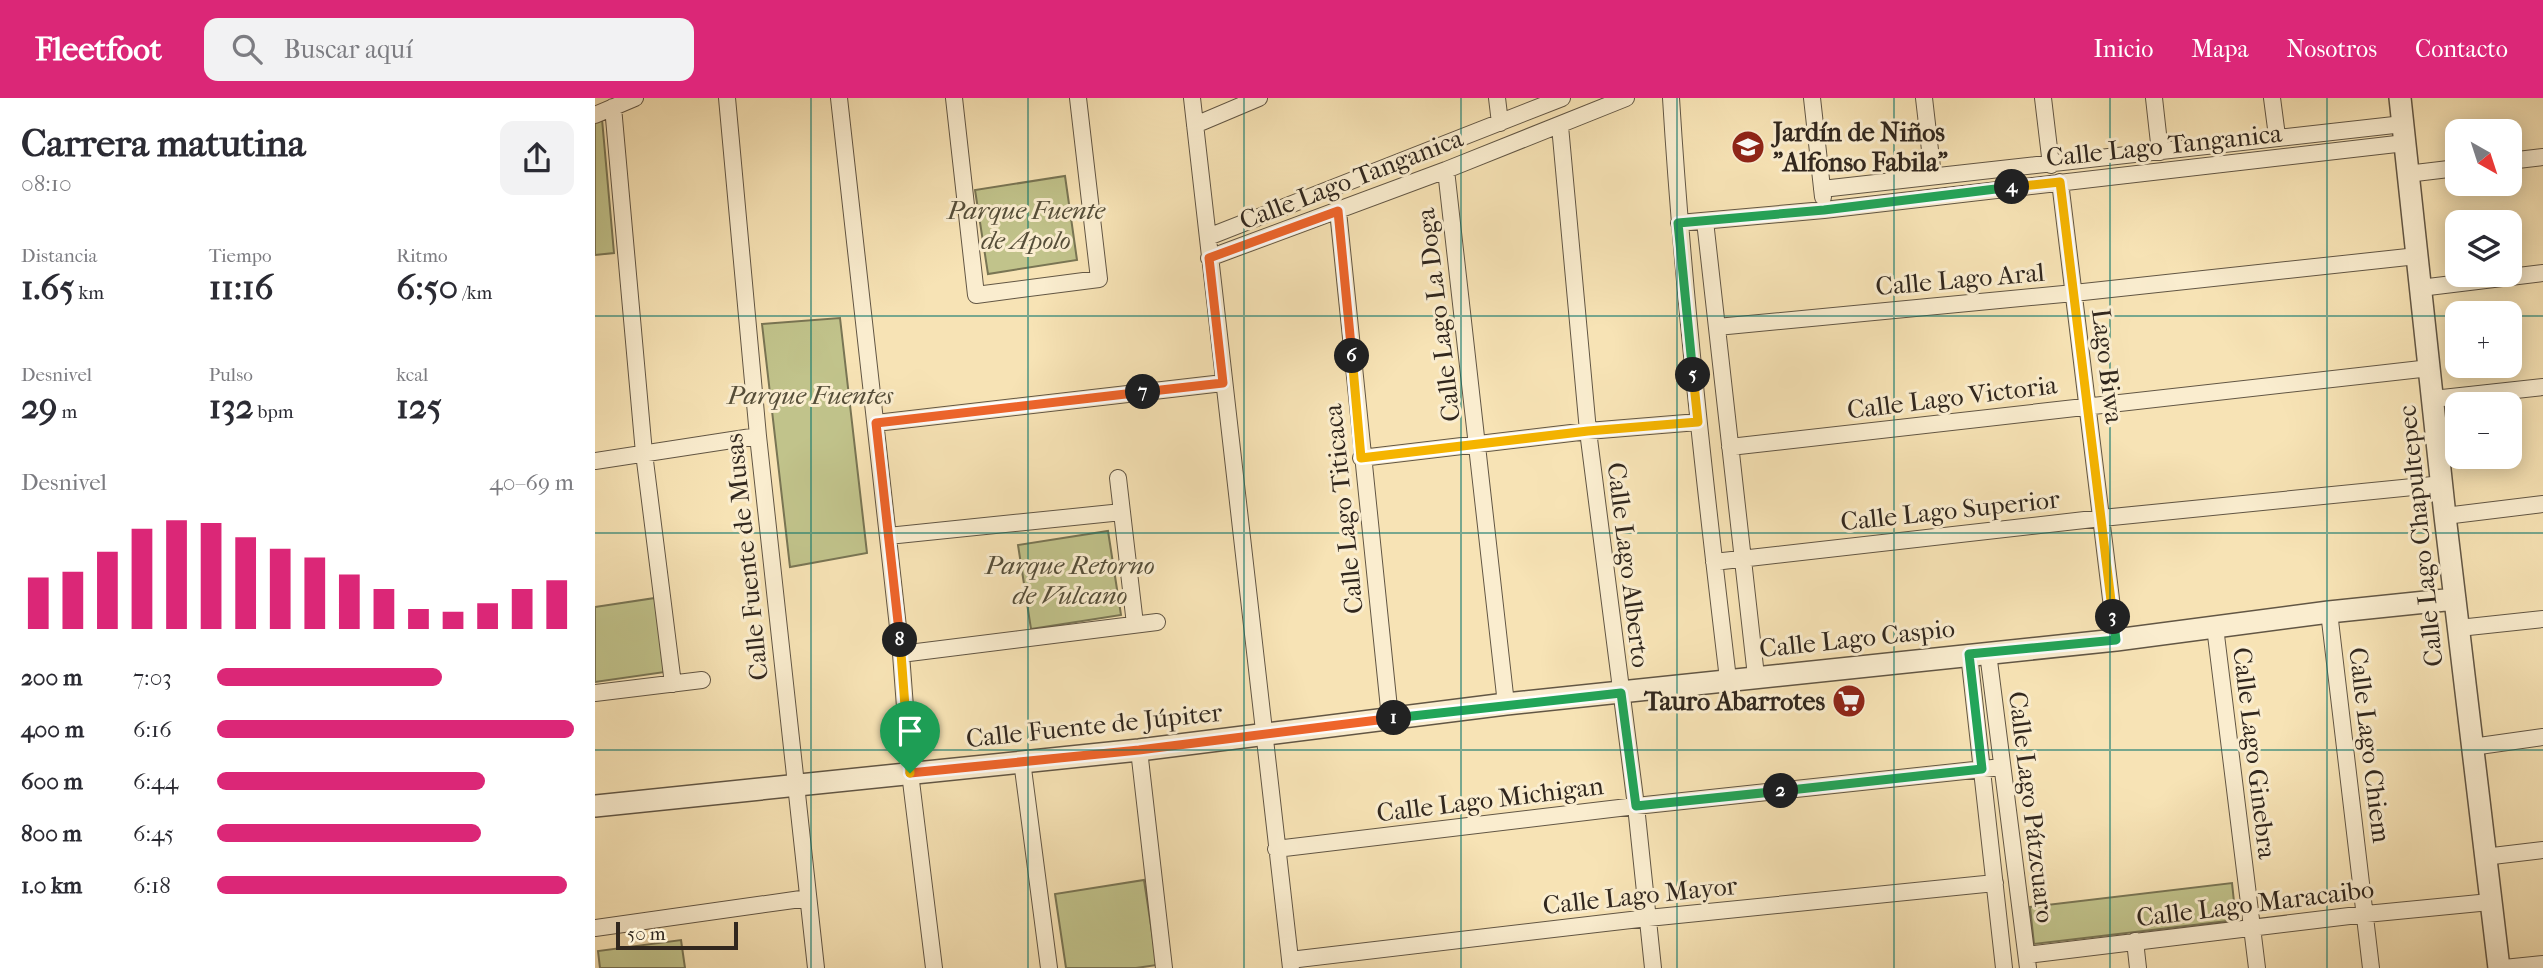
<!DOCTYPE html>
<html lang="es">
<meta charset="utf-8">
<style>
:root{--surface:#fff;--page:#f2f2f3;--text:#2b2b33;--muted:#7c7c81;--accent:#db2777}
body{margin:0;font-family:"IM FELL French Canon",serif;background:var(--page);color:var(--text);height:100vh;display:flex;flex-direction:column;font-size:26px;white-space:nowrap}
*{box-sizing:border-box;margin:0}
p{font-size:23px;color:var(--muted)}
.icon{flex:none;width:38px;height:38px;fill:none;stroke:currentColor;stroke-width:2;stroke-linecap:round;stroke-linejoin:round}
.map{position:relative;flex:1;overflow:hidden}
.drawer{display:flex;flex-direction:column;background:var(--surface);width:595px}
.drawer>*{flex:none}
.needle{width:46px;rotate:141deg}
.tools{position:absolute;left:1850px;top:21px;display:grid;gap:14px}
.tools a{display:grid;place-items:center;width:77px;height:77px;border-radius:14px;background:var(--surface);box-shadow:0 4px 18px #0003;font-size:35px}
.scale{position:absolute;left:21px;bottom:18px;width:122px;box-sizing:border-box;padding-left:7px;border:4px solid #31271e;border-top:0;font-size:19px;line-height:24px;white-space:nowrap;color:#31271e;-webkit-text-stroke:5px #faedcf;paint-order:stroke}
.pin{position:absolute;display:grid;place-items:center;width:60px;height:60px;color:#fff;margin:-72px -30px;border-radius:50% 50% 50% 0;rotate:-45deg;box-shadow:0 0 7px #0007}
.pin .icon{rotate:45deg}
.km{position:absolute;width:35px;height:35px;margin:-18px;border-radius:50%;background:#222;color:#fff;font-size:19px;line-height:35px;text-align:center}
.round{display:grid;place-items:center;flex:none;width:74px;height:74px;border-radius:14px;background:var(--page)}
.summary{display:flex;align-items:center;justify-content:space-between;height:119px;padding:0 21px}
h1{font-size:38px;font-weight:800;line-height:52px}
.figures{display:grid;grid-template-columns:repeat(3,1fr);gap:10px;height:119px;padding:7px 21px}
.figures div{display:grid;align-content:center}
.figures b{font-size:35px;font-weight:800}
.figures small{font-size:19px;font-weight:400}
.figures p{font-size:19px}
.chart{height:196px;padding:14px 21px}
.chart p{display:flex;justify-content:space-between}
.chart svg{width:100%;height:126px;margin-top:7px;stroke:var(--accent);stroke-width:6}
ul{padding:0 21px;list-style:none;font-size:23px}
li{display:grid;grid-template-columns:112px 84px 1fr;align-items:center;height:52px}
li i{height:18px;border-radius:9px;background:var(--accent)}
header{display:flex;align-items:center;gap:42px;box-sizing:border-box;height:98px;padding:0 35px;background:var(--accent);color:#fff}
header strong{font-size:33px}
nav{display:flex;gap:38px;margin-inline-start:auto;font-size:24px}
.search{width:490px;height:63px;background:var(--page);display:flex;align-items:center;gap:18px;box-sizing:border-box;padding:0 24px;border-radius:14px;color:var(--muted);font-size:26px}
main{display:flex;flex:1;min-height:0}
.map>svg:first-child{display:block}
</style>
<header>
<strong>Fleetfoot</strong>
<div class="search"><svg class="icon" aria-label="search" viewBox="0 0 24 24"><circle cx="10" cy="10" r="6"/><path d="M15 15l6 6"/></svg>Buscar aquí</div>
<nav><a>Inicio</a><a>Mapa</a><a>Nosotros</a><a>Contacto</a></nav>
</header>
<main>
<section class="drawer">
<div class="summary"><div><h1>Carrera matutina</h1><p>08:10</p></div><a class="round"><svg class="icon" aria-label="share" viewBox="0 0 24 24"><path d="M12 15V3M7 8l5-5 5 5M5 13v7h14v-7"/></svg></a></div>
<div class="figures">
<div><p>Distancia</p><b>1.65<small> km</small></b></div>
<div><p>Tiempo</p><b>11:16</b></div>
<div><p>Ritmo</p><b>6:50<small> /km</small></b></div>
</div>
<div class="figures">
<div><p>Desnivel</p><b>29<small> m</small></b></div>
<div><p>Pulso</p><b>132<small> bpm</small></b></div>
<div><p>kcal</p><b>125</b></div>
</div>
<div class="chart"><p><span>Desnivel</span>40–69 m</p>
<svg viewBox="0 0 160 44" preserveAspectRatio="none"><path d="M5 44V26M15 44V24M25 44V17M35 44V9M45 44V6M55 44V7M65 44V12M75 44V16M85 44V19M95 44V25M105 44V30M115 44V37M125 44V38M135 44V35M145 44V30M155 44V27"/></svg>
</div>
<ul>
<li><b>200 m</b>7:03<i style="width:63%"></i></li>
<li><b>400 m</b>6:16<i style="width:100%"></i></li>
<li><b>600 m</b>6:44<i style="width:75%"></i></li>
<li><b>800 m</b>6:45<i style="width:74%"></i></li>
<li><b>1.0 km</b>6:18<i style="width:98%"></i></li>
</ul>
</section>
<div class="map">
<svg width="1948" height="870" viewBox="0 0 1948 870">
<rect width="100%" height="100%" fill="#f7e3b5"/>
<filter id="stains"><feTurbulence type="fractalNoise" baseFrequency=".00286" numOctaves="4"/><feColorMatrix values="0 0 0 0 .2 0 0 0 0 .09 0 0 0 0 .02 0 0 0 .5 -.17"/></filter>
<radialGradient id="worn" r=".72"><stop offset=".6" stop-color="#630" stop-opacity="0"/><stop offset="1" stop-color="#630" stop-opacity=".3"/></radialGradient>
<path fill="#c1c38b" stroke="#797554" stroke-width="2" d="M7 21 19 155 0 157V24Z
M470 78 482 162 393 176 380 92Z
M245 220 272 455 195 469 167 226Z
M513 433 526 517 436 531 423 447Z
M60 500 70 574 0 584V509Z
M549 782 562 867 541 870H471L460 796Z
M1637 785 1641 822 1439 846 1435 809Z
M86 842 90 870H5L3 853Z"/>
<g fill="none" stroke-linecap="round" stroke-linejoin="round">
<defs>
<path id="minor" d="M132 0 163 338 221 870
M244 0 306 556 315 675 339 870
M359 0 381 197 504 181 483 0
M597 0 696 870
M902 0 905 25
M1076 0C1088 195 1110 388 1133 581
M1217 0 1228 99
M1329 0 1338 78
M1448 0 1456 67
M1559 0 1565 54
M1677 0 1682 38
M18 9 49 355 78 586
M0 17 40 0
M600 27 664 0
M965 28 993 333 1041 708 1058 870
M1914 63 1948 59
M851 72 911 606
M1812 76 1862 70
M1465 84 1521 542
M1227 91 1808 26
M743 113 795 620
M1110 123 1161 578
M1084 125 1229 112 1810 45
M613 139 967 0
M614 160 851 72 1031 0
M1825 190 1948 175
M1122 229 1479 195 1822 158
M1838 301 1948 289
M281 325 628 285
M1135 349 1835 270
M766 360 993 333 1103 324
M0 363 163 338
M523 380 540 526
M1850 418 1948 406
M293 438 527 414
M1119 464 1507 420 1848 386
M1734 514 1776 870
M1620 529 1662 870
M1864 530 1948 521
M1393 555 1433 870
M306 556 562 524
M1374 556 1409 870
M0 595 107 582
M1877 649 1948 639
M544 652 569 870
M427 663 454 870
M681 751 1041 708 1407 669
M1889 759 1948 752
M0 830 213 800
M1540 843 1543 870
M1432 857 1771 816 1895 804
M695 862 1053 820 1400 785
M1909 870 1948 866"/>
<path id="tertiary" d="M1805 0 1850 418 1904 870
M0 708 544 652 911 606 1521 542 1734 514 1860 501"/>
</defs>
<use href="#minor" stroke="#625644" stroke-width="18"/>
<use href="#tertiary" stroke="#625644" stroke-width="24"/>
<use href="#minor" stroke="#faedcf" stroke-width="16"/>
<use href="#tertiary" stroke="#faedcf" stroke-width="21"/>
</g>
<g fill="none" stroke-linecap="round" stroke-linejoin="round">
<defs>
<path id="split-1" d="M315 675 544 652 799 620"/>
<path id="split-2" d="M799 620 1026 595 1041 708 1186 693"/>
<path id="split-3" d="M1186 693 1387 671 1374 556 1521 542 1518 519"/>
<path id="split-4" d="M1417 89 1465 84 1518 519"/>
<path id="split-5" d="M1098 277 1083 125 1229 112 1417 89"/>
<path id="split-6" d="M757 258 766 360 993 333 1103 324 1098 277"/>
<path id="split-7" d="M548 294 628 285 614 160 743 113 757 258"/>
<path id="split-8" d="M305 542 281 325 548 294"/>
<path id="split-9" d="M305 542 315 675"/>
</defs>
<use href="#split-1" stroke="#fff" stroke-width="14"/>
<use href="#split-2" stroke="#fff" stroke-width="14"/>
<use href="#split-3" stroke="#fff" stroke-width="14"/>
<use href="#split-4" stroke="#fff" stroke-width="14"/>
<use href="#split-5" stroke="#fff" stroke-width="14"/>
<use href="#split-6" stroke="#fff" stroke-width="14"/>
<use href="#split-7" stroke="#fff" stroke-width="14"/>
<use href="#split-8" stroke="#fff" stroke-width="14"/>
<use href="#split-9" stroke="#fff" stroke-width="14"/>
<use href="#split-1" stroke="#f0652b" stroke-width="9"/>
<use href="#split-2" stroke="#22a559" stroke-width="9"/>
<use href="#split-3" stroke="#22a559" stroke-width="9"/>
<use href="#split-4" stroke="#f5b400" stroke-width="9"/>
<use href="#split-5" stroke="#22a559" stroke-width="9"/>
<use href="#split-6" stroke="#f5b400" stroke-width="9"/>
<use href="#split-7" stroke="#f0652b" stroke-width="9"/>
<use href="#split-8" stroke="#f0652b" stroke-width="9"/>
<use href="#split-9" stroke="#f5b400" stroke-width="9"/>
</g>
<path fill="none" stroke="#0f766e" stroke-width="2" stroke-opacity="0.55" d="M216 0V870M433 0V870M649 0V870M866 0V870M1082 0V870M1299 0V870M1515 0V870M1732 0V870M0 218H1862M1914 218H1948M0 435H1948M0 652H1948"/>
<defs>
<symbol id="school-disc" viewBox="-11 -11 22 22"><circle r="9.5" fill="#8f2418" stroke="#faedcf"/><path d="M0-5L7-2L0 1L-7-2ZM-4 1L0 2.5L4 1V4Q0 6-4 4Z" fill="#fff"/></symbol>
<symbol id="supermarket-disc" viewBox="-11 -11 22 22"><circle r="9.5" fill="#8f2418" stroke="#faedcf"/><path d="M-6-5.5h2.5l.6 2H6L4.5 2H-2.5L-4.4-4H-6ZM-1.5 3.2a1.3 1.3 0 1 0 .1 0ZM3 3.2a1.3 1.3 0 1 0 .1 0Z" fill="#fff"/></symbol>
</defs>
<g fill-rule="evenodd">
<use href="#school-disc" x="1134" y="30" width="38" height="38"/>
<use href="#supermarket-disc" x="1235" y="584" width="38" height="38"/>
</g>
<g text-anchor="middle" stroke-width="6" stroke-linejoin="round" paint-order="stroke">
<g font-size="26" font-weight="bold" fill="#31271e" stroke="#faedcf" text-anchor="start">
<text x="1178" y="43">Jardín de Niños<tspan x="1178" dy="30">"Alfonso Fabila"</tspan></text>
<text x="1230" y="612" text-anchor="end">Tauro Abarrotes</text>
</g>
<g font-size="26" fill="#31271e" stroke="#faedcf">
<text transform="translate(1569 47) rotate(-6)" y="9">Calle Lago Tanganica</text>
<text transform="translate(756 81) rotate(-21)" y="9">Calle Lago Tanganica</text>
<text transform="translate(1365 181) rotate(-5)" y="9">Calle Lago Aral</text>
<text transform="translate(843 217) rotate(-97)" y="9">Calle Lago La Doga</text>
<text transform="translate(1513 268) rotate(83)" y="9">Lago Biwa</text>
<text transform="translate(1357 299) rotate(-7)" y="9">Calle Lago Victoria</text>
<text transform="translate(748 411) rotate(-96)" y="9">Calle Lago Titicaca</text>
<text transform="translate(1355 412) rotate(-6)" y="9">Calle Lago Superior</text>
<text transform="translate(1825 438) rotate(-96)" y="9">Calle Lago Chapultepec</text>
<text transform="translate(151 459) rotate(-96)" y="9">Calle Fuente de Musas</text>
<text transform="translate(1034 467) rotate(83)" y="9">Calle Lago Alberto</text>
<text transform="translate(1262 540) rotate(-6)" y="9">Calle Lago Caspio</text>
<text transform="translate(499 627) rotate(-6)" y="9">Calle Fuente de Júpiter</text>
<text transform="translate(1775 647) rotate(83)" y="9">Calle Lago Chiem</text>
<text transform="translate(1660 655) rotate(83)" y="9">Calle Lago Ginebra</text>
<text transform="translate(895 701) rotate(-7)" y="9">Calle Lago Michigan</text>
<text transform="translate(1437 709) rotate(83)" y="9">Calle Lago Pátzcuaro</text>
<text transform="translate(1045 797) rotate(-6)" y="9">Calle Lago Mayor</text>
<text transform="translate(1660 805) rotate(-7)" y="9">Calle Lago Maracaibo</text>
</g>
<g font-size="26" font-style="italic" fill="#554e39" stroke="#faedcf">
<text x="431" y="121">Parque Fuente<tspan x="431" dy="30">de Apolo</tspan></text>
<text x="215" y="306">Parque Fuentes</text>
<text x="475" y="476">Parque Retorno<tspan x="475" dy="30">de Vulcano</tspan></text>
</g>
</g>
<rect width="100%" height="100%" filter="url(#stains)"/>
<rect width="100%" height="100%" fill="url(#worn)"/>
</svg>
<div class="tools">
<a><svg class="needle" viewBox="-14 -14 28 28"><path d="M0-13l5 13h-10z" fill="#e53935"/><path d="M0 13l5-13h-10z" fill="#7c7c81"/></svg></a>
<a><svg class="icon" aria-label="layers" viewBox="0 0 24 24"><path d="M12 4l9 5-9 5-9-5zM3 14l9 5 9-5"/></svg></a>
<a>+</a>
<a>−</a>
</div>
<div class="scale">50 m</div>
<div class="pin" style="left:315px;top:675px;background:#1e9e55"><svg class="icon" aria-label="arrive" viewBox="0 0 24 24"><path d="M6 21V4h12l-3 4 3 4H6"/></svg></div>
<b class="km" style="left:799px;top:620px">1</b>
<b class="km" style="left:1186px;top:693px">2</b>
<b class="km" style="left:1518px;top:519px">3</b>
<b class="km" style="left:1417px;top:89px">4</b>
<b class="km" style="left:1098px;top:277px">5</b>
<b class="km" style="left:757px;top:258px">6</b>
<b class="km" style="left:548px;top:294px">7</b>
<b class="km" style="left:305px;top:542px">8</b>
</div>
</main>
